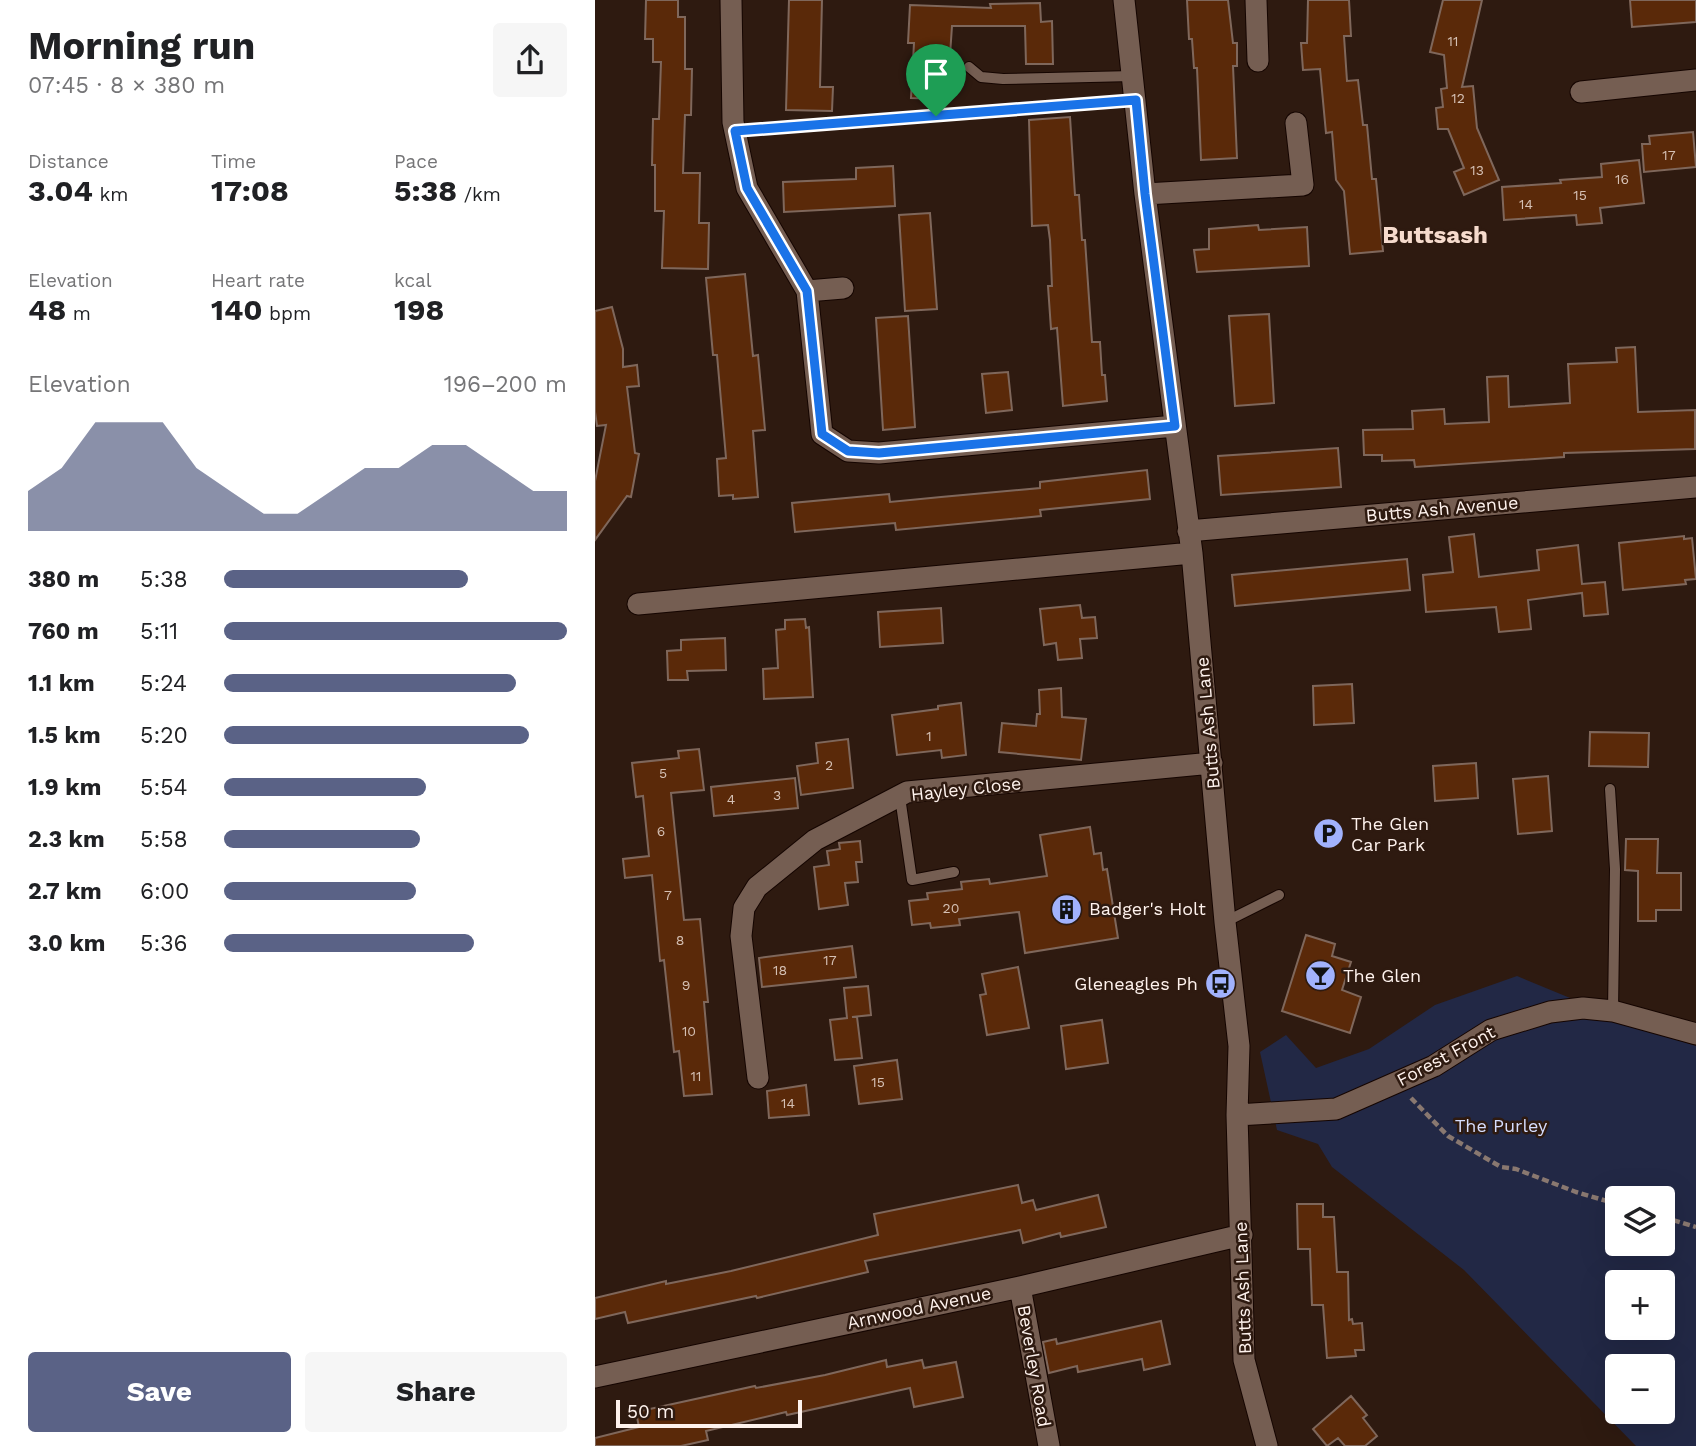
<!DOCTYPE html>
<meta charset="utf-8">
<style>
:root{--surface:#fff;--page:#f6f6f6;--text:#202124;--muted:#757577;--accent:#5a6286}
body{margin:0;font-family:"Work Sans",sans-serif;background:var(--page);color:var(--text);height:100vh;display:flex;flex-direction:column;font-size:26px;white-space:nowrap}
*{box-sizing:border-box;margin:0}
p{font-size:23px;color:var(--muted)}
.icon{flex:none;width:38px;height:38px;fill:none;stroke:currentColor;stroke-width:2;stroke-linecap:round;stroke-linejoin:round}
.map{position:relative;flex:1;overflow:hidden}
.details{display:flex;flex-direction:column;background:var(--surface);width:595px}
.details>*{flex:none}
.fabs{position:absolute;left:1010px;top:1186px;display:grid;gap:14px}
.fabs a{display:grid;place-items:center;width:70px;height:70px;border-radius:7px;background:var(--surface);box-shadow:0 7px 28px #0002;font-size:35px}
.scale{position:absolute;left:21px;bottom:18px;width:186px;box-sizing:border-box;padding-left:7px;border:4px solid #fef2ed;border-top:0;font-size:19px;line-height:24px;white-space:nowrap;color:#fef2ed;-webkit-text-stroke:5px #2e1a10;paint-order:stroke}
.pin{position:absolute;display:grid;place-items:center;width:60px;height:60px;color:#fff;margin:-72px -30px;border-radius:50% 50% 50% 0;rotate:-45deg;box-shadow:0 0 7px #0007}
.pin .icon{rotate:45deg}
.round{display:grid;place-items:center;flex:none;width:74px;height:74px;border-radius:7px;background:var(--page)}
.head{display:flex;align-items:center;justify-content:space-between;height:119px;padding:0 28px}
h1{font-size:38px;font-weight:700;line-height:52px}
.stats{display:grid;grid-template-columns:repeat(3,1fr);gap:10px;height:119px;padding:7px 28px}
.stats div{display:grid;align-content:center}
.stats b{font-size:30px;font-weight:700}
.stats small{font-size:19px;font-weight:400}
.stats p{font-size:19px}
.chart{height:196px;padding:14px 28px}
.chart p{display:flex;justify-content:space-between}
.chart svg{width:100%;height:126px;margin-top:7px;fill:var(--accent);opacity:.7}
.action{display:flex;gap:14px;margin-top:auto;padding:14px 28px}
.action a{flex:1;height:80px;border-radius:7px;background:var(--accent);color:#fff;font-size:28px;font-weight:700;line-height:80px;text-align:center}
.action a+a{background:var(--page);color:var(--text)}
ul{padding:0 28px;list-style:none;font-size:23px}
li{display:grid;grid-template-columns:112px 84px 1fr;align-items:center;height:52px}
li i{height:18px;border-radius:9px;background:var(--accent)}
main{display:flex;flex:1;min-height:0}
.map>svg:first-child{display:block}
</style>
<main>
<section class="details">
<div class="head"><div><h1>Morning run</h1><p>07:45 · 8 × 380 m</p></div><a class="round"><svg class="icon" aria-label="share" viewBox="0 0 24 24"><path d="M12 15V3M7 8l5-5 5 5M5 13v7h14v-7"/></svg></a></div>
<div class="stats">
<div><p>Distance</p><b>3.04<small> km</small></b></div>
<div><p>Time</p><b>17:08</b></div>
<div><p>Pace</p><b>5:38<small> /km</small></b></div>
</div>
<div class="stats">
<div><p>Elevation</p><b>48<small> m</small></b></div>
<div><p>Heart rate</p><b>140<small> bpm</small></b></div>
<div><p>kcal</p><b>198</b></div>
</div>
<div class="chart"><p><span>Elevation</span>196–200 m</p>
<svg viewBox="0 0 160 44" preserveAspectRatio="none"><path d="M0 44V30L10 22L20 6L30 6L40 6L50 22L60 30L70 38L80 38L90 30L100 22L110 22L120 14L130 14L140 22L150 30L160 30V44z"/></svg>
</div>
<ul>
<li><b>380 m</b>5:38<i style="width:71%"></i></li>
<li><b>760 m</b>5:11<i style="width:100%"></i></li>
<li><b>1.1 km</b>5:24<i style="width:85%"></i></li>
<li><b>1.5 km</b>5:20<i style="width:89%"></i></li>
<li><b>1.9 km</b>5:54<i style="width:59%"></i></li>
<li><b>2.3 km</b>5:58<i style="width:57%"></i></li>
<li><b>2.7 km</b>6:00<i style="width:56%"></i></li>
<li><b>3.0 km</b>5:36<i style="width:73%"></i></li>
</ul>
<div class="action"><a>Save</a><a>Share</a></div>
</section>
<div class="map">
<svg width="1101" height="1446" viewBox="0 0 1101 1446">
<rect width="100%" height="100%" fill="#2e1a10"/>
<path fill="#222845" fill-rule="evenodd" d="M922 976 1055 1031 1101 1046V1446H1041L869 1270 737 1167 723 1144 682 1130 665 1052 691 1035 721 1068 774 1049 840 1005ZM1022 1199H1068V1244H1022ZM1022 1283H1068V1328H1022ZM1022 1367H1068V1412H1022Z"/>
<path fill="#5a2909" stroke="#7f675b" stroke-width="2" d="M51 0H83V17H90V69H97L96 115H90L88 173H105L104 223H114L113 269 67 268 69 211H60V165H57L58 119H64L66 62H58V39H50Z
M194 0H227L225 87H238L237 111 191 110Z
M592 0H633L638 43H642V66H638L642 158 606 160 602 68H599L597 39H594Z
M713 0H754L756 36H749L752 81 763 80 768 125H772L777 179H781L788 251 755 254 749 191 741 180 737 132 731 133 725 69 708 70 706 43H712Z
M848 0H887L867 87 878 86 882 128 904 180 869 195 859 172 869 168 853 129H843L841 108 848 107 846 89 852 88 849 55 835 52Z
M1035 0H1101V22L1037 27Z
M445 3 446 22 457 21 458 64H431L430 26H357L352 99 316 98 319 43H313L315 5 396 8 395 4Z
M475 117 480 195H484L487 240H490L497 342H505L507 375H510L512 401 468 406 462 328 456 329 453 286H457L455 240 453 225 437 226 434 120Z
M1098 132 1101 167 1049 172 1047 144H1055L1054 136Z
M1044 160 1049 203 1005 208 1007 223 982 225 981 215 909 220 907 187 966 183 965 180 1007 177 1006 164Z
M298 166 300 206 189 212 188 182 261 179V168Z
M335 213 342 309 310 311 304 215Z
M663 225 664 230 712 227 714 266 602 272 599 250 614 249V229Z
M150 274 158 356 163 355 170 430 158 431 163 497 138 499V495L124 496 122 459 131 458 122 355H118L111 278Z
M17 307 28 349V367L42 365 44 386 32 387 40 453 44 454 36 497 32 496 0 540V481L11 425 2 426 0 412V311Z
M674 314 679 403 640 406 634 316Z
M313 316 320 427 288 430 281 318Z
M1040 347 1043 412 1100 410V449L969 453V457L820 467 819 460 787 461V455H769L768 430 818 429 817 411 849 409 850 424 894 422 892 377 913 376 914 407 975 403 973 364 1022 362 1021 348Z
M413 372 417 410 391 413 387 374Z
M743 448 746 487 626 495 623 456Z
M552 470 555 499 445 510 446 516 301 530 300 523 200 532 197 503 294 494 295 502 346 497 445 488V482Z
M879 534 884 577 944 570 942 550 983 545 987 584 1010 582 1013 614 989 616 987 593 933 600 936 629 904 632 901 607 831 612 828 575 858 572 854 537Z
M1089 536V539L1097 538 1101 579 1090 580 1091 584 1028 590 1024 543Z
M812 559 815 590 640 606 637 575Z
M485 605 487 618 500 617 502 638 485 639 487 658 463 660 461 643 449 645 445 609Z
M346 608 348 643 285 647 283 612Z
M210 619 211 628 214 627 218 697 169 699 168 669 183 668 181 630 190 629V620Z
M130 638 131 670 92 671 93 680H73L72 651 86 650V640Z
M757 684 759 723 719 725 718 686Z
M466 688 467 717 491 719 486 760 404 752 407 723 441 726 442 714H445L444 690Z
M366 703 371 755 347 758 346 750 302 755 297 715 343 709V706Z
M995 732 1054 733 1053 767 994 766Z
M253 739 258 788 206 795 202 766 223 763 221 743Z
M104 749 109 790 76 793 89 920 105 919 113 1002H109L117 1094 89 1096 84 1051 79 1052 69 960 65 961 57 875 30 878 28 859 54 856 48 796 41 797 37 763 84 758 83 751Z
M881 763 883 798 840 801 838 766Z
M953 776 957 831 923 834 918 779Z
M200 778 203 808 119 816 116 787Z
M495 827 499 854 506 853 508 870 512 869 523 938 430 953 424 912 364 919 365 925 336 928 335 923 317 925 314 901 333 899 332 893 367 889 366 882 394 879 395 884 452 876 445 835Z
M1031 839H1063L1062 873H1086V910H1061V921H1043V871L1030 870Z
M265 841 267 862H261L263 882 250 883 253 905 224 909 219 867 234 865 232 851 245 849 244 843Z
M711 935 740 944 737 956 756 962 747 990 766 997 755 1033 687 1011Z
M257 946 261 977 167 987 164 958Z
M423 967 434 1028 392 1035 385 995 391 994 387 974Z
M273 986 276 1015 257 1017H262L267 1058 240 1060 235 1020 252 1018 249 988Z
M507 1020 513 1063 471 1069 466 1026Z
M302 1060 307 1099 264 1104 259 1066Z
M211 1085 214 1115 174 1118 172 1091Z
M423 1185 427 1203 438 1200 441 1210 503 1195 511 1227 466 1237 465 1233 428 1243 425 1230 270 1261 273 1272 162 1298 161 1296 33 1323 30 1312 0 1319V1298L71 1281V1284L136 1271 283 1235 279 1214Z
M702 1204H728V1217H739L742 1272H753L754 1320 757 1319 758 1324 767 1323 769 1350H760L761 1356 732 1358 728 1305H717L715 1249H703Z
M566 1321 575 1364 549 1370 547 1359 483 1372 482 1366 454 1373 448 1342 461 1339 462 1344Z
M291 1360 292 1367 327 1360 329 1368 361 1362 368 1397 319 1407 315 1388 192 1415 191 1412 111 1431 113 1440 86 1446H0V1438L44 1427 41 1412 160 1386 161 1388 230 1375Z
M756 1396 772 1415 768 1418 782 1436 770 1446H750L743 1438 732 1446 718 1429Z"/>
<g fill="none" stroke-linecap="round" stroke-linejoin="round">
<defs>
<path id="lane" d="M374 67 386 77 408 79 538 76
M1015 789 1020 869 1018 1011
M305 797 317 880 359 872
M630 922 684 895"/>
<path id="street" d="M136 0 138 122 152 188 212 291 227 434 253 451 284 453 580 426
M529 0 550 194 597 553 630 922 644 1046 642 1115 649 1360 672 1446
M661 0 663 61
M986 92 1101 80
M550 194 708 185 701 123
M212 291 248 288
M593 531 1101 487
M43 604 597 553
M163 1078 146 936 149 908 162 887 220 840 312 792 617 763
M642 1115 741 1109 839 1066 896 1030 955 1012 988 1008 1018 1011 1101 1034
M425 1287 454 1446
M0 1377 425 1287 647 1235"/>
</defs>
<use href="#lane" stroke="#150500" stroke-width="12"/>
<use href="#street" stroke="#150500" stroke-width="23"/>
<path stroke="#897870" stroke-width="4.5" stroke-dasharray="7 3.5" stroke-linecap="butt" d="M162 129 520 102
M816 1098 853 1136 906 1167 921 1169 981 1192 1022 1204
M1068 1217 1101 1227"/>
<use href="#lane" stroke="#755e52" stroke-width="10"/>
<use href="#street" stroke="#755e52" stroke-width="21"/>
</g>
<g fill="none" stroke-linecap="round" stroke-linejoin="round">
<defs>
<path id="route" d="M541 100 550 194 580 426 284 453 253 451 227 434 212 291 152 188 140 131Z"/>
</defs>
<use href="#route" stroke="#fff" stroke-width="14"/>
<use href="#route" stroke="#1a73e8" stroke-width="9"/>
</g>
<defs>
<symbol id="parking-disc" viewBox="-11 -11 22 22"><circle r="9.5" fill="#a1b2fd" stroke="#2e1a10"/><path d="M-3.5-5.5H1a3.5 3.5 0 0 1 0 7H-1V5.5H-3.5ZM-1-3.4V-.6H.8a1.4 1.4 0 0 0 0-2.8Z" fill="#111"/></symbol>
<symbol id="building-disc" viewBox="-11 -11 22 22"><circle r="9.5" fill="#a1b2fd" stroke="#2e1a10"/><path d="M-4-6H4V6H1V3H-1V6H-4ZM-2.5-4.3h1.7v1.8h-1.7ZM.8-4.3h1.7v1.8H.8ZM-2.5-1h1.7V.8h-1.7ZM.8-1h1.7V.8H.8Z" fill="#111"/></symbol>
<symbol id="bar-disc" viewBox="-11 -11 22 22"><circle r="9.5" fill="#a1b2fd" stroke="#2e1a10"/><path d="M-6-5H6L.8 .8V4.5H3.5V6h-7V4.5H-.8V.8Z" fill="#111"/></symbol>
<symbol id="bus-disc" viewBox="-11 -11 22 22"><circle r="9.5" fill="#a1b2fd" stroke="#2e1a10"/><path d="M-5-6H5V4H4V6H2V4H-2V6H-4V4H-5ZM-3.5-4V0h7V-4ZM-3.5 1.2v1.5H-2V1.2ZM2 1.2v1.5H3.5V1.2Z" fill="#111"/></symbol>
</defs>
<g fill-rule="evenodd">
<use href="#parking-disc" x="716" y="816" width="35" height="35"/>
<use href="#building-disc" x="454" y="892" width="35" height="35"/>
<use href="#bar-disc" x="708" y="958" width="35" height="35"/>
<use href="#bus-disc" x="608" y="966" width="35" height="35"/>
</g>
<g text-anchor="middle" stroke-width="5" stroke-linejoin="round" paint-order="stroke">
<g font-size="14" fill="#d5c0b4">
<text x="858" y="46">11</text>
<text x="863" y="103">12</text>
<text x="1074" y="160">17</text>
<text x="882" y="175">13</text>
<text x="1027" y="184">16</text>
<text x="985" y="200">15</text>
<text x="931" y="209">14</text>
<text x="334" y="741">1</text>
<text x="234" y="770">2</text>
<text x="68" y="778">5</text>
<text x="182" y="800">3</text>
<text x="136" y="804">4</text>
<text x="66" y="836">6</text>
<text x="73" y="900">7</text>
<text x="356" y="913">20</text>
<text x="85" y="945">8</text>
<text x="235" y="965">17</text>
<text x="185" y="975">18</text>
<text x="91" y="990">9</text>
<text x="94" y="1036">10</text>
<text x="101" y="1081">11</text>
<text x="283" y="1087">15</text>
<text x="193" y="1108">14</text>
</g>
<g font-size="18" fill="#fef2ed" stroke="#2e1a10">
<text transform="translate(847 509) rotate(-5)" y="6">Butts Ash Avenue</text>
<text transform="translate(613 723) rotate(-95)" y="6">Butts Ash Lane</text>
<text transform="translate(371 789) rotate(-6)" y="6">Hayley Close</text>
<text transform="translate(851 1056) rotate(-28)" y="6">Forest Front</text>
<text transform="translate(648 1288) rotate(-92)" y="6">Butts Ash Lane</text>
<text transform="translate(324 1308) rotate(-12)" y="6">Arnwood Avenue</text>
<text transform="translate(439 1366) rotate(80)" y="6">Beverley Road</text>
</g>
<g font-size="18" fill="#fef2ed" stroke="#2e1a10" text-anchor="start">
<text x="756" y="830">The Glen<tspan x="756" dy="21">Car Park</tspan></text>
<text x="494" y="915">Badger's Holt</text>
<text x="748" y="982">The Glen</text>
<text x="603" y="990" text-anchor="end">Gleneagles Ph</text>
</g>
<g font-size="18" fill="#d5ddfe" stroke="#2e1a10">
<text x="906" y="1132">The Purley</text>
</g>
<g font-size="24" font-weight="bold" fill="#f6dbcd" stroke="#2e1a10">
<text x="840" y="243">Buttsash</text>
</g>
</g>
</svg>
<div class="fabs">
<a><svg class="icon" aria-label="layers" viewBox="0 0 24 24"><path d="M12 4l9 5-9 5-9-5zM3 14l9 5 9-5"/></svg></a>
<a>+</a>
<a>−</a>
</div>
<div class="scale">50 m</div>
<div class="pin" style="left:341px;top:116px;background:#1e9e55"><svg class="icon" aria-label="arrive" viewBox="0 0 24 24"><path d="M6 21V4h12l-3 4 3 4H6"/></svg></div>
</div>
</main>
